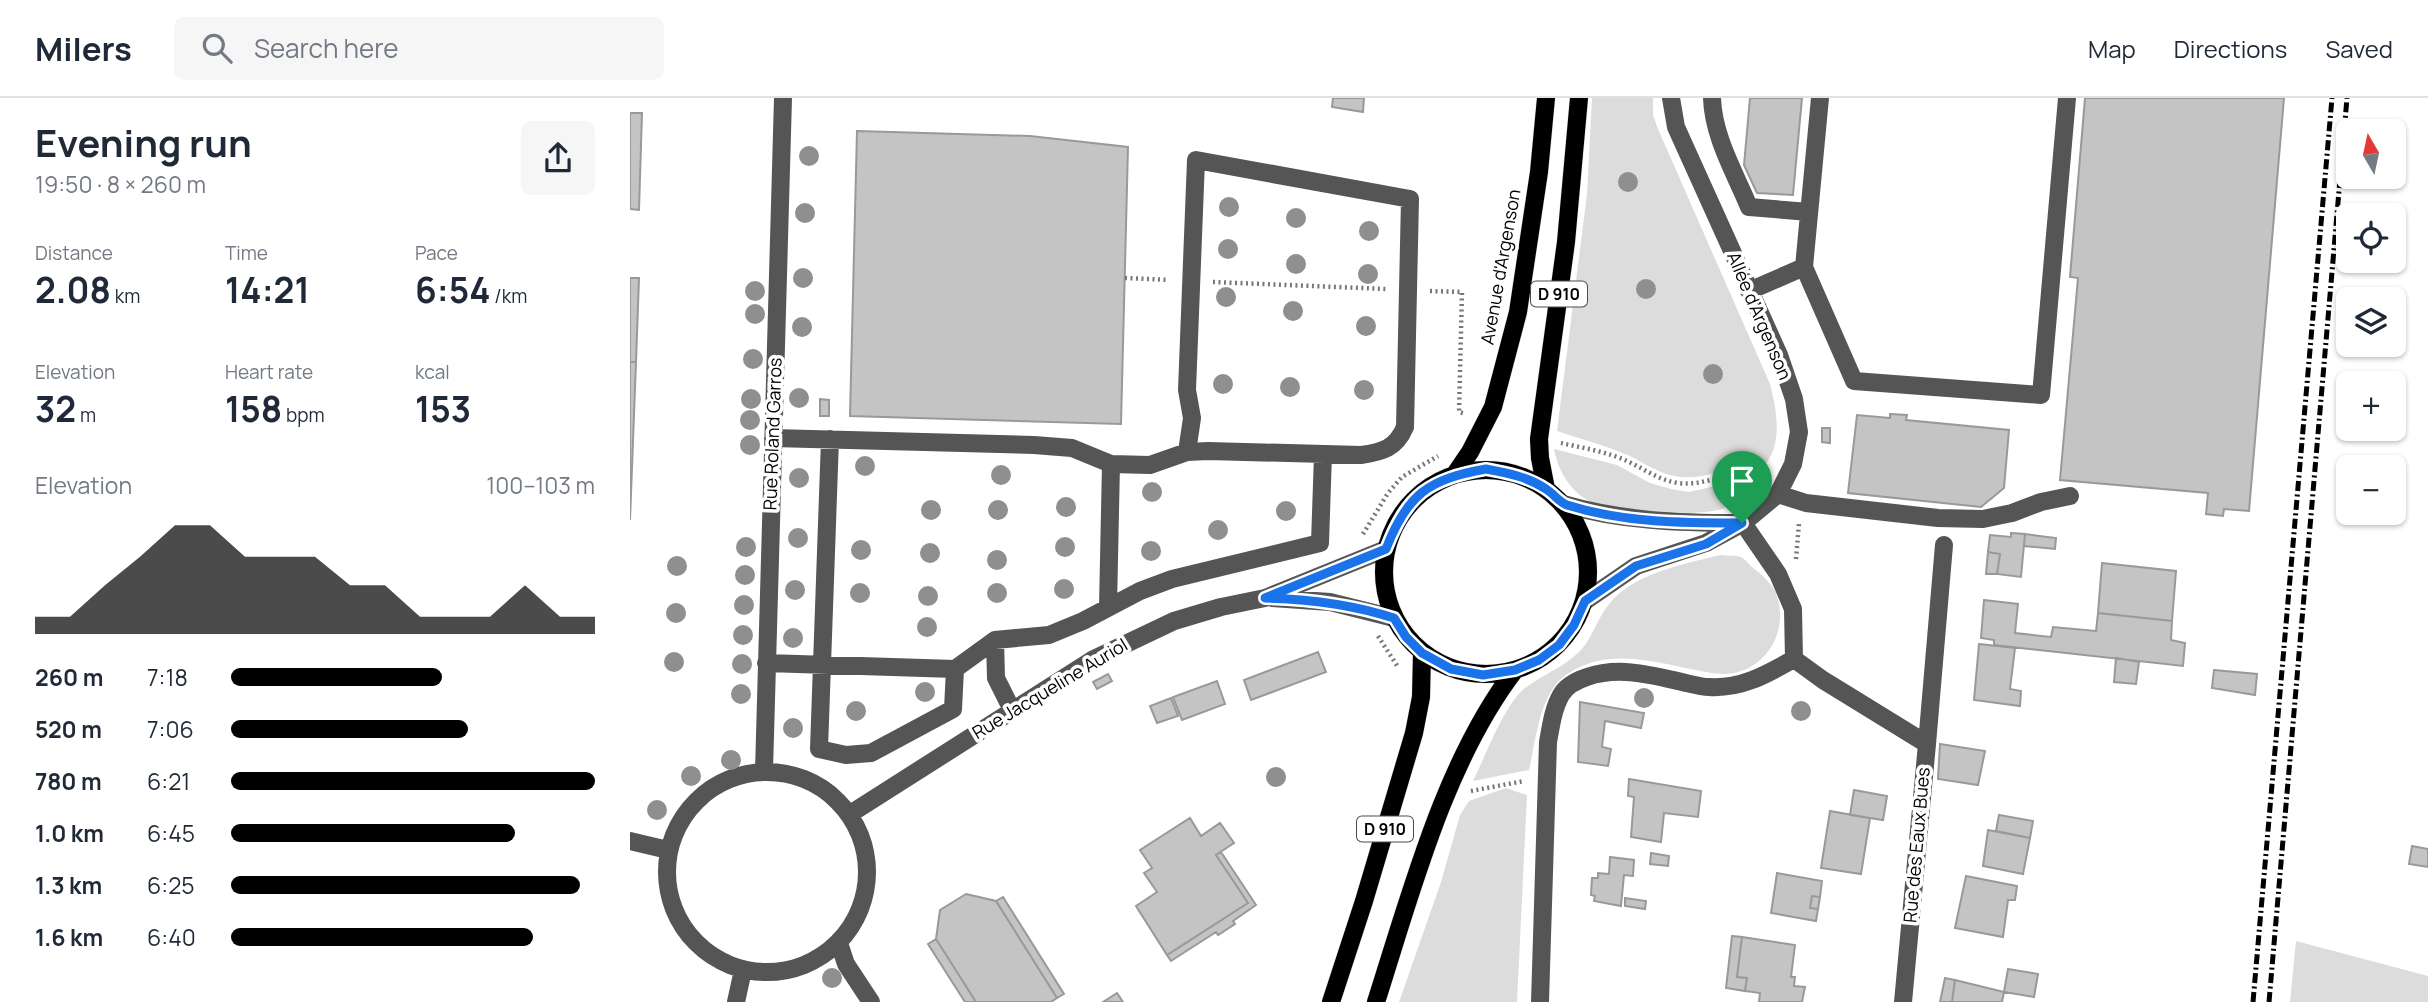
<!DOCTYPE html>
<meta charset="utf-8">
<style>
:root{--surface:#fff;--page:#f6f6f7;--text:#1f2937;--muted:#747a83;--line:#e0e1e3;--accent:#000}
body{margin:0;font-family:Manrope,sans-serif;background:var(--page);color:var(--text);height:100vh;display:flex;flex-direction:column;font-size:26px;white-space:nowrap}
*{box-sizing:border-box;margin:0}
p{font-size:23px;color:var(--muted)}
.icon{flex:none;width:38px;height:38px;fill:none;stroke:currentColor;stroke-width:2;stroke-linecap:round;stroke-linejoin:round}
.map{position:relative;flex:1;overflow:hidden}
.details{display:flex;flex-direction:column;background:var(--surface);width:630px}
.details>*{flex:none}
.needle{width:46px;rotate:351deg}
.buttons{position:absolute;left:1706px;top:21px;display:grid;gap:14px}
.buttons a{display:grid;place-items:center;width:70px;height:70px;border-radius:10px;background:var(--surface);box-shadow:0 2px 5px #0004;font-size:35px}
.pin{position:absolute;display:grid;place-items:center;width:60px;height:60px;color:#fff;margin:-72px -30px;border-radius:50% 50% 50% 0;rotate:-45deg;box-shadow:0 0 7px #0007}
.pin .icon{rotate:45deg}
.round{display:grid;place-items:center;flex:none;width:74px;height:74px;border-radius:10px;background:var(--page)}
.head{display:flex;align-items:center;justify-content:space-between;height:119px;padding:0 35px}
h1{font-size:38px;font-weight:700;line-height:52px}
.figures{display:grid;grid-template-columns:repeat(3,1fr);gap:10px;height:119px;padding:7px 35px}
.figures div{display:grid;align-content:center}
.figures b{font-size:35px;font-weight:700}
.figures small{font-size:19px;font-weight:400}
.figures p{font-size:19px}
.chart{height:196px;padding:14px 35px}
.chart p{display:flex;justify-content:space-between}
.chart svg{width:100%;height:126px;margin-top:7px;fill:var(--accent);opacity:.7}
ul{padding:0 35px;list-style:none;font-size:23px}
li{display:grid;grid-template-columns:112px 84px 1fr;align-items:center;height:52px}
li i{height:18px;border-radius:9px;background:var(--accent)}
header{display:flex;align-items:center;gap:42px;box-sizing:border-box;height:98px;padding:0 35px;background:var(--surface);border-bottom:2px solid var(--line)}
header strong{font-size:33px}
nav{display:flex;gap:38px;margin-inline-start:auto;font-size:24px}
.search{width:490px;height:63px;background:var(--page);display:flex;align-items:center;gap:18px;box-sizing:border-box;padding:0 24px;border-radius:10px;color:var(--muted);font-size:26px}
main{display:flex;flex:1;min-height:0}
.map>svg:first-child{display:block}
</style>
<header>
<strong>Milers</strong>
<div class="search"><svg class="icon" aria-label="search" viewBox="0 0 24 24"><circle cx="10" cy="10" r="6"/><path d="M15 15l6 6"/></svg>Search here</div>
<nav><a>Map</a><a>Directions</a><a>Saved</a></nav>
</header>
<main>
<section class="details">
<div class="head"><div><h1>Evening run</h1><p>19:50 · 8 × 260 m</p></div><a class="round"><svg class="icon" aria-label="share" viewBox="0 0 24 24"><path d="M12 15V3M7 8l5-5 5 5M5 13v7h14v-7"/></svg></a></div>
<div class="figures">
<div><p>Distance</p><b>2.08<small> km</small></b></div>
<div><p>Time</p><b>14:21</b></div>
<div><p>Pace</p><b>6:54<small> /km</small></b></div>
</div>
<div class="figures">
<div><p>Elevation</p><b>32<small> m</small></b></div>
<div><p>Heart rate</p><b>158<small> bpm</small></b></div>
<div><p>kcal</p><b>153</b></div>
</div>
<div class="chart"><p><span>Elevation</span>100–103 m</p>
<svg viewBox="0 0 160 44" preserveAspectRatio="none"><path d="M0 44V38L10 38L20 27L30 17L40 6L50 6L60 17L70 17L80 17L90 27L100 27L110 38L120 38L130 38L140 27L150 38L160 38V44z"/></svg>
</div>
<ul>
<li><b>260 m</b>7:18<i style="width:58%"></i></li>
<li><b>520 m</b>7:06<i style="width:65%"></i></li>
<li><b>780 m</b>6:21<i style="width:100%"></i></li>
<li><b>1.0 km</b>6:45<i style="width:78%"></i></li>
<li><b>1.3 km</b>6:25<i style="width:96%"></i></li>
<li><b>1.6 km</b>6:40<i style="width:83%"></i></li>
</ul>
</section>
<div class="map">
<svg width="1798" height="904" viewBox="0 0 1798 904">
<rect width="100%" height="100%" fill="#fff"/>
<path fill="#dcdcdc" d="M962 0H1023V17L1028 31 1140 286C1147 314 1154 349 1131 371 1098 365 1079 382 1050 379 1031 377 1016 366 1000 358 977 348 951 341 927 333L957 96Z
M924 351 987 367 1020 385 1041 391 1059 394 1112 382 1120 383 1128 389C1117 398 1106 406 1092 411 1067 419 982 415 959 403 939 392 928 372 924 351Z
M1090 457C1096 458 1105 457 1111 459 1115 461 1120 467 1123 470 1131 476 1140 484 1145 493 1159 525 1143 564 1108 574 1094 578 1080 575 1066 572 1025 564 981 550 942 573 909 591 907 639 899 672L843 683C856 657 874 607 895 590 912 577 932 570 948 555 961 543 966 524 976 510 1001 475 1051 467 1090 457Z
M876 690 897 697 887 904H769L811 784 830 717 839 703Z
M1666 843 1798 878V904H1660Z"/>
<path fill="#c4c4c4" stroke="#999" stroke-width="2" d="M703 0H734L733 14 702 9Z
M1120 0H1172L1163 97 1127 95 1114 67Z
M1455 0H1654L1619 413 1594 411 1593 418 1576 416 1578 395 1430 382 1448 180 1440 179Z
M0 15H12L9 112 0 111Z
M227 33 400 38 498 49 491 326 220 318Z
M0 180H9L6 264H0Z
M0 264H6L0 422Z
M190 301 199 302V318H190Z
M1260 316 1277 317 1276 322 1379 332 1374 390 1351 409 1218 395 1227 317 1260 320Z
M1192 330H1200V345L1192 344Z
M1381 435 1395 436 1391 479 1367 476 1370 456 1358 454 1360 437 1381 439Z
M1395 436 1426 440 1425 451 1394 448Z
M1358 454 1370 456 1367 476H1356Z
M1472 465 1546 473 1542 523 1468 515Z
M1354 502 1388 506 1385 535 1421 539 1423 529 1466 533 1468 515 1542 523 1541 542 1555 545 1553 568 1364 547V542L1351 540Z
M1349 546 1385 550 1380 591 1391 593 1390 608 1344 602Z
M688 554 696 574 621 602 614 582Z
M1486 560 1509 564 1506 586 1484 584Z
M1584 572 1627 576 1625 597 1582 590Z
M478 576 482 583 467 591 463 584Z
M587 583 595 606 552 622 543 599Z
M541 600 548 618 527 625 520 608Z
M950 604 1014 615 1011 630 975 623 972 649 981 651 978 668 948 664Z
M1310 646 1355 653 1348 687 1308 681Z
M999 681 1071 693 1068 719 1034 715 1031 744 1001 739 1004 699 998 698Z
M1224 692 1257 698 1253 722 1220 717Z
M1200 713 1240 720 1231 776 1191 770Z
M1369 717 1403 723 1400 740 1366 733Z
M560 720 571 738 590 725 604 745 586 757 618 805 537 857 506 808 527 794 514 775 522 770 510 752Z
M1358 732 1400 740 1393 776 1353 768Z
M1782 748 1798 751V769L1779 766Z
M591 754 626 807 603 823 605 826 588 837 586 834 541 863 537 857 618 805 586 757Z
M1021 755 1039 758 1038 768 1020 766Z
M980 759 1004 762 1003 778 994 777 991 808 964 803 965 798 961 797 962 780H968V775L979 776Z
M1147 775 1192 783 1190 799 1182 798 1180 810 1188 811 1186 823 1141 815Z
M1336 778 1387 788 1385 802H1378L1373 839 1325 830Z
M336 796 366 803 427 900 421 904H346L306 841 310 812Z
M1182 798 1190 799 1188 811 1180 810Z
M373 799 434 896 427 900 366 803Z
M995 800 1016 803 1015 811 995 808Z
M1102 838 1112 839 1107 879 1117 880 1115 893 1096 890Z
M1112 839 1165 847 1161 879H1165L1164 888 1175 889 1172 904H1129L1130 895 1115 893 1117 880 1107 879Z
M306 841 346 904H335L298 846Z
M1378 871 1408 876 1404 899 1374 894Z
M1315 880 1325 882 1322 904H1310Z
M1325 882 1374 894 1372 904H1322Z
M487 895 493 904H473Z"/>
<g fill="none" stroke-linecap="round" stroke-linejoin="round">
<defs>
<path id="major" d="M754 474a102 102 0 1 1 204 0a102 102 0 1 1-204 0Z
M825 376 840 354 863 309 888 214 909 74 916 0
M916 391 910 360 909 341 936 144 949 0
M701 904 734 803 784 635 791 599 792 555
M746 904C781 795 815 663 885 572"/>
</defs>
<use href="#major" stroke="#dbdbdb" stroke-width="19"/>
<path stroke="#777" stroke-width="4.5" stroke-dasharray="2 3.5" stroke-linecap="butt" d="M495 180 539 182
M583 184 756 191
M800 193 832 194 829 314 836 316
M931 345C953 350 979 354 999 364 1016 372 1029 382 1048 385 1078 389 1103 369 1133 377
M733 436 758 395 772 379 808 358
M1166 461 1169 425
M748 538 768 569
M841 693 894 683"/>
<path stroke="#555" stroke-width="18" d="M1082 0C1083 38 1105 75 1119 109L1179 114
M1174 169 1224 283 1411 297 1437 0
M1119 193 1174 169 1190 0
M143 340 404 347 442 350 481 366 520 367 557 354 578 353 731 357C753 354 766 350 775 329L780 101 566 62 557 292 562 320 557 354
M200 341 189 651 216 657 241 655 323 611 325 571
M1148 396 1176 405 1308 420 1353 421 1382 415 1411 404 1440 398
M933 406C991 423 1049 425 1109 425
M1113 425 1148 476 1163 511 1164 561 1193 582 1297 646 1273 904
M642 500 700 504 764 520
M955 503 1006 468 1076 445 1113 425 1148 396 1163 366 1169 334 1164 301 1149 257 1046 29 1041 0
M478 509 481 366
M365 542 366 580 382 612
M136 565 325 571 365 542 419 537 453 523 510 493 542 481 690 445 693 356
M1297 646 1314 447
M134 673 153 0
M37 774a100 100 0 1 1 200 0a100 100 0 1 1-200 0Z
M220 716 462 562 544 523 591 509 635 500 756 451
M0 743 38 752
M209 845 216 866 241 904
M106 904 113 872
M910 904 918 644C921 628 923 611 931 597 936 588 948 582 957 579 989 568 1021 577 1052 584 1061 586 1070 589 1079 589 1112 591 1137 576 1164 561"/>
<use href="#major" stroke="#000" stroke-width="18"/>
<path stroke="#000" stroke-width="5" stroke-dasharray="10 3.5 2 3.5" stroke-linecap="butt" d="M1623 904 1702 0
M1639 904 1717 0"/>
</g>
<g fill="#8f8f8f">
<circle cx="179" cy="58" r="10"/>
<circle cx="998" cy="84" r="10"/>
<circle cx="599" cy="109" r="10"/>
<circle cx="175" cy="115" r="10"/>
<circle cx="666" cy="120" r="10"/>
<circle cx="739" cy="133" r="10"/>
<circle cx="598" cy="151" r="10"/>
<circle cx="666" cy="166" r="10"/>
<circle cx="738" cy="176" r="10"/>
<circle cx="173" cy="180" r="10"/>
<circle cx="1016" cy="191" r="10"/>
<circle cx="125" cy="193" r="10"/>
<circle cx="596" cy="199" r="10"/>
<circle cx="663" cy="213" r="10"/>
<circle cx="125" cy="216" r="10"/>
<circle cx="736" cy="228" r="10"/>
<circle cx="172" cy="229" r="10"/>
<circle cx="123" cy="261" r="10"/>
<circle cx="1083" cy="276" r="10"/>
<circle cx="593" cy="286" r="10"/>
<circle cx="660" cy="289" r="10"/>
<circle cx="734" cy="292" r="10"/>
<circle cx="169" cy="300" r="10"/>
<circle cx="121" cy="301" r="10"/>
<circle cx="120" cy="322" r="10"/>
<circle cx="120" cy="347" r="10"/>
<circle cx="235" cy="368" r="10"/>
<circle cx="371" cy="377" r="10"/>
<circle cx="169" cy="380" r="10"/>
<circle cx="522" cy="394" r="10"/>
<circle cx="436" cy="409" r="10"/>
<circle cx="301" cy="412" r="10"/>
<circle cx="368" cy="412" r="10"/>
<circle cx="656" cy="413" r="10"/>
<circle cx="588" cy="432" r="10"/>
<circle cx="168" cy="440" r="10"/>
<circle cx="116" cy="449" r="10"/>
<circle cx="435" cy="449" r="10"/>
<circle cx="231" cy="452" r="10"/>
<circle cx="521" cy="453" r="10"/>
<circle cx="300" cy="455" r="10"/>
<circle cx="367" cy="462" r="10"/>
<circle cx="47" cy="468" r="10"/>
<circle cx="115" cy="477" r="10"/>
<circle cx="434" cy="491" r="10"/>
<circle cx="165" cy="492" r="10"/>
<circle cx="230" cy="495" r="10"/>
<circle cx="367" cy="495" r="10"/>
<circle cx="298" cy="498" r="10"/>
<circle cx="114" cy="507" r="10"/>
<circle cx="46" cy="515" r="10"/>
<circle cx="297" cy="529" r="10"/>
<circle cx="113" cy="537" r="10"/>
<circle cx="163" cy="540" r="10"/>
<circle cx="44" cy="564" r="10"/>
<circle cx="112" cy="566" r="10"/>
<circle cx="295" cy="594" r="10"/>
<circle cx="111" cy="596" r="10"/>
<circle cx="1014" cy="600" r="10"/>
<circle cx="226" cy="613" r="10"/>
<circle cx="1171" cy="613" r="10"/>
<circle cx="163" cy="630" r="10"/>
<circle cx="101" cy="662" r="10"/>
<circle cx="61" cy="678" r="10"/>
<circle cx="646" cy="679" r="10"/>
<circle cx="27" cy="712" r="10"/>
<circle cx="202" cy="880" r="10"/>
</g>
<g fill="none" stroke-linecap="round" stroke-linejoin="round">
<defs>
<path id="route" d="M856 371C878 375 898 379 916 391 924 396 929 404 937 407 994 425 1054 425 1112 425L1076 446 1006 468 955 503 944 527 929 547 909 562 885 572 853 577 821 571 792 555 776 539 764 520C721 506 680 501 635 500L756 451C777 396 799 381 856 371Z"/>
</defs>
<use href="#route" stroke="#fff" stroke-width="14"/>
<use href="#route" stroke="#1a73e8" stroke-width="9"/>
</g>
<g text-anchor="middle" stroke-width="7" stroke-linejoin="round" paint-order="stroke">
<g fill="#fff" stroke="#4c4c4c" stroke-width="2">
<rect x="901" y="183.5" width="56" height="25" rx="5"/>
<rect x="727" y="718.5" width="56" height="25" rx="5"/>
</g>
<g font-size="16" font-weight="bold" fill="#000">
<text x="929" y="202">D 910</text>
<text x="755" y="737">D 910</text>
</g>
<g font-size="18" fill="#000" stroke="#fff">
<text transform="translate(871 169) rotate(-80)" y="6">Avenue d'Argenson</text>
<text transform="translate(1129 218) rotate(67)" y="6">Allée d’Argenson</text>
<text transform="translate(143 336) rotate(-88)" y="6">Rue Roland Garros</text>
<text transform="translate(420 591) rotate(-31)" y="6">Rue Jacqueline Auriol</text>
<text transform="translate(1287 747) rotate(-85)" y="6">Rue des Eaux Bues</text>
</g>
</g>
</svg>
<div class="buttons">
<a><svg class="needle" viewBox="-14 -14 28 28"><path d="M0-13l5 13h-10z" fill="#e53935"/><path d="M0 13l5-13h-10z" fill="#747a83"/></svg></a>
<a><svg class="icon" aria-label="locate" viewBox="0 0 24 24"><circle cx="12" cy="12" r="6"/><path d="M12 2v4M12 18v4M2 12h4M18 12h4"/></svg></a>
<a><svg class="icon" aria-label="layers" viewBox="0 0 24 24"><path d="M12 4l9 5-9 5-9-5zM3 14l9 5 9-5"/></svg></a>
<a>+</a>
<a>−</a>
</div>
<div class="pin" style="left:1112px;top:425px;background:#1e9e55"><svg class="icon" aria-label="arrive" viewBox="0 0 24 24"><path d="M6 21V4h12l-3 4 3 4H6"/></svg></div>
</div>
</main>
